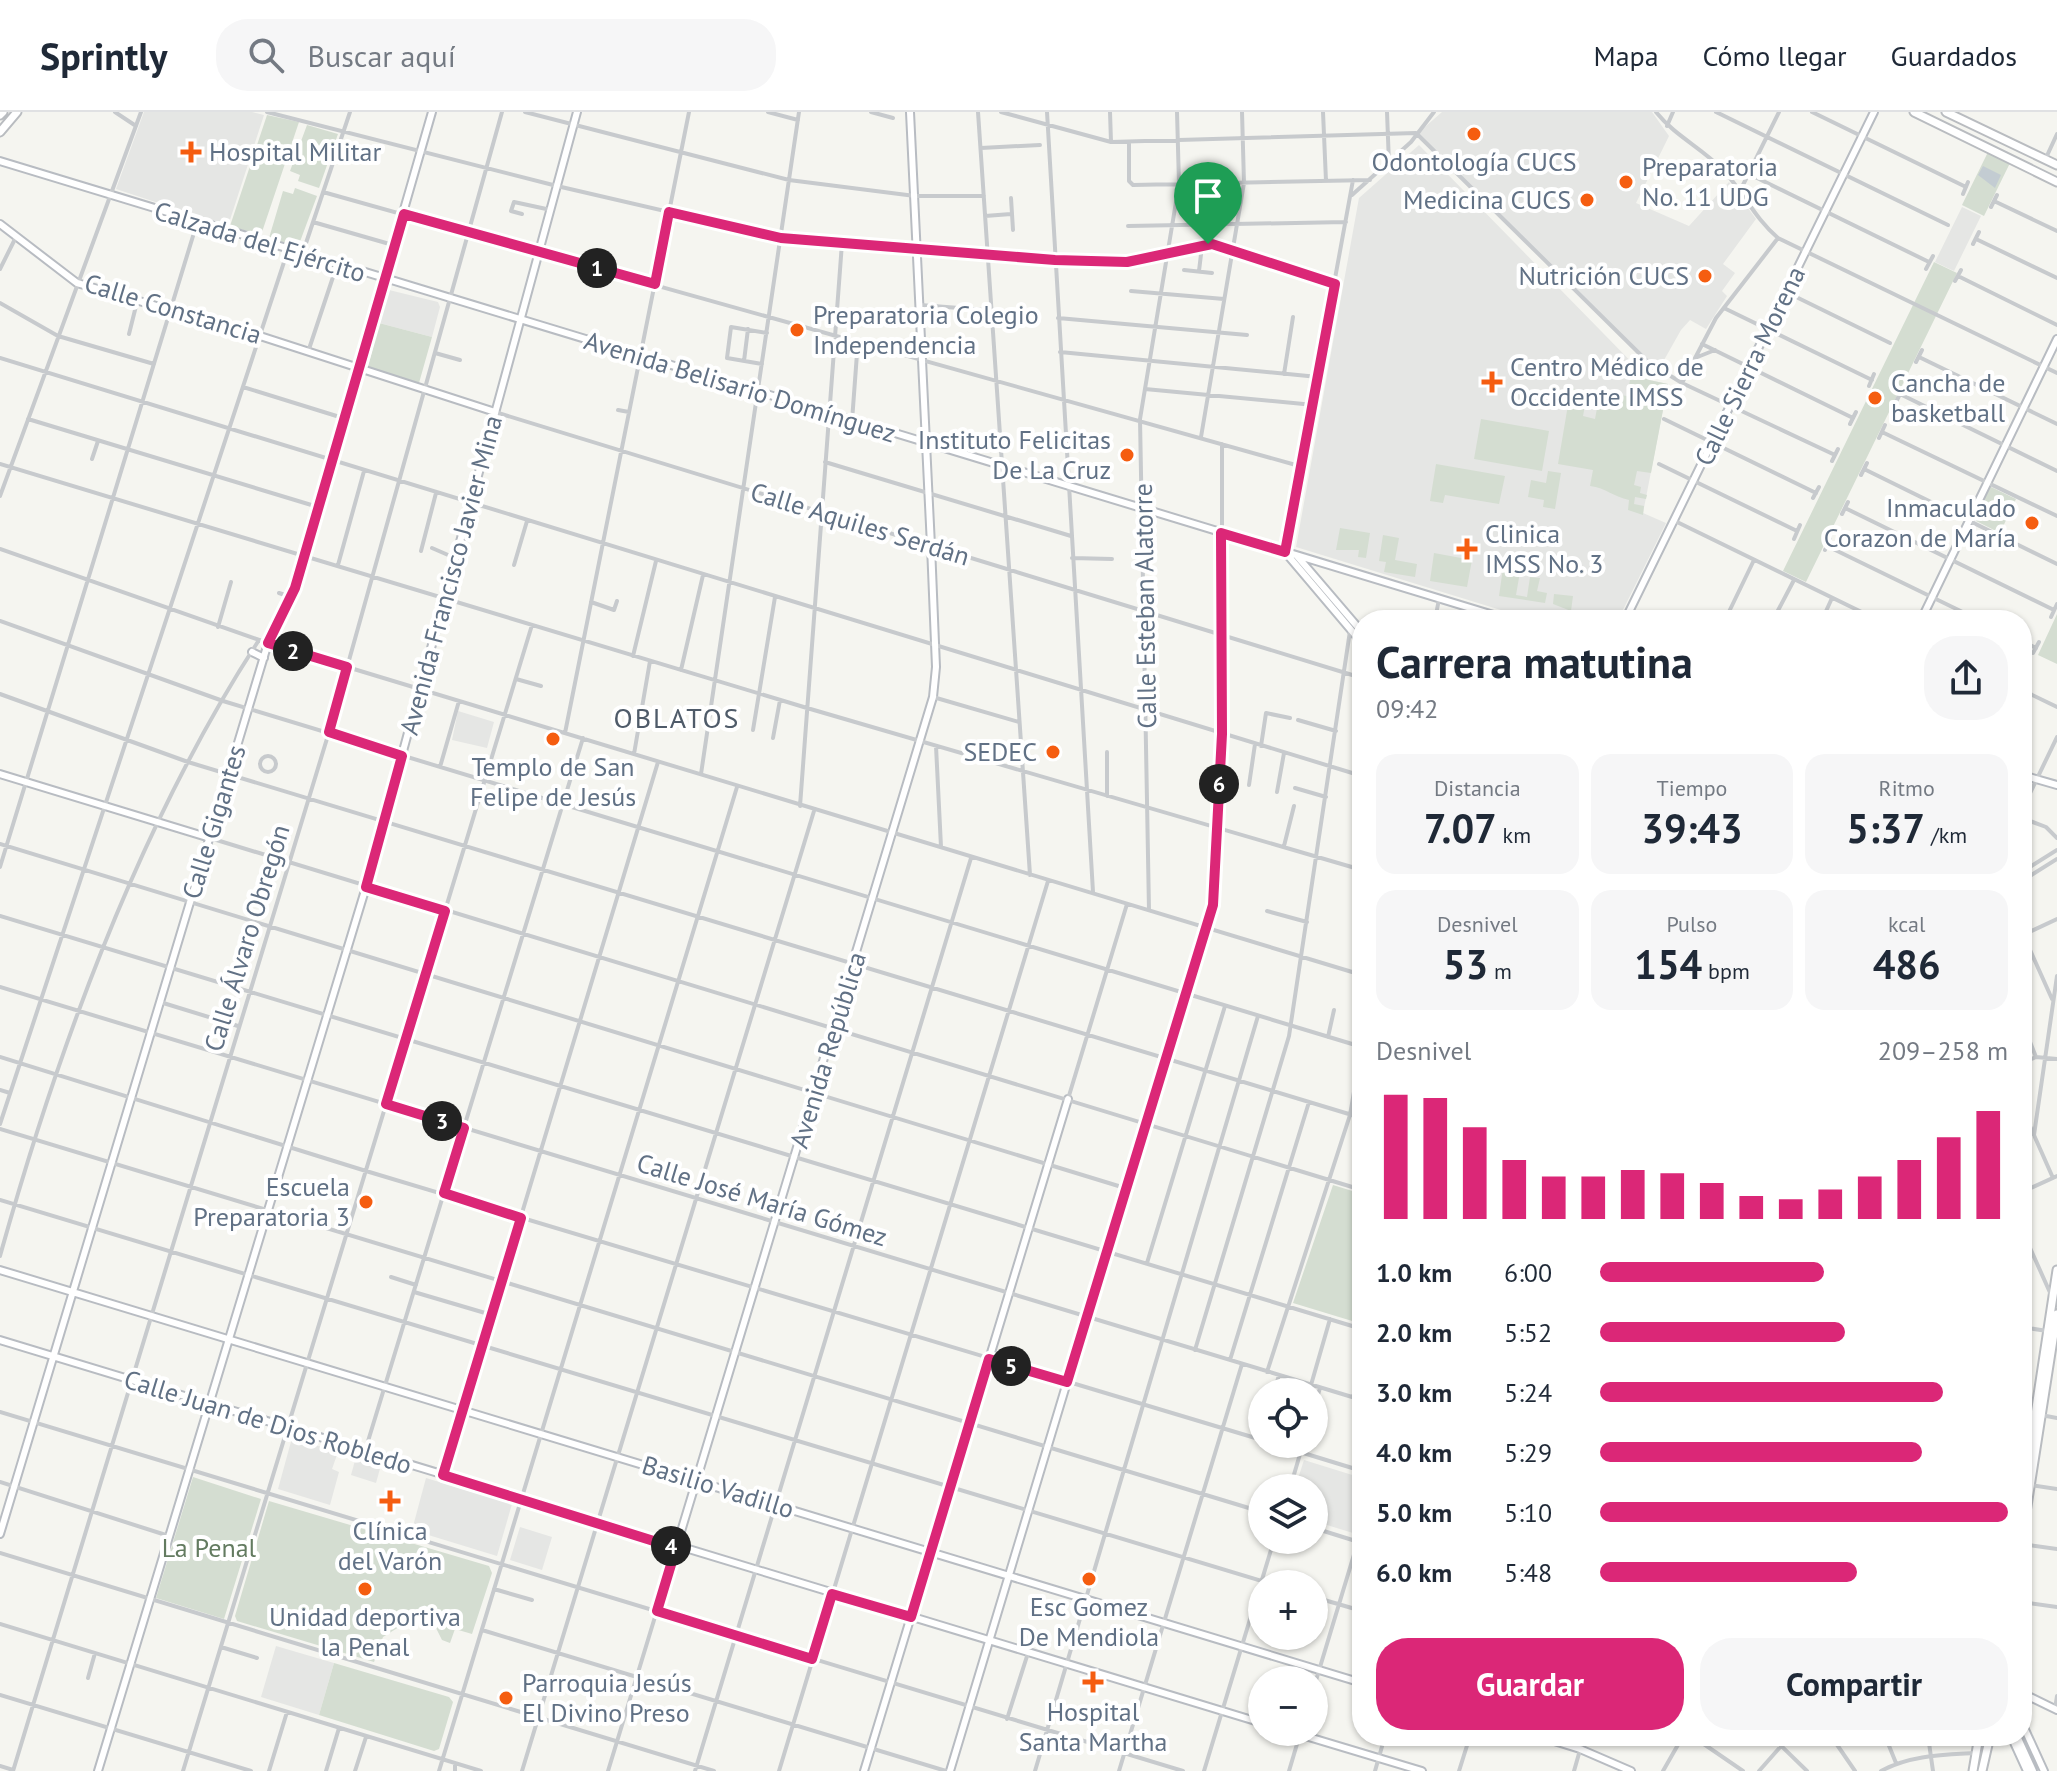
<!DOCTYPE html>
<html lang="es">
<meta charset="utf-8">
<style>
:root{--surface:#fff;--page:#f6f6f7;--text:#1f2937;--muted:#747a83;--line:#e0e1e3;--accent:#db2777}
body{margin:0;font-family:"PT Sans",sans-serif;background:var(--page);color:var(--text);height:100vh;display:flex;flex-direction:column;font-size:30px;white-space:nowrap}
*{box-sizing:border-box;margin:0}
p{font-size:26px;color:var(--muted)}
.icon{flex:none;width:44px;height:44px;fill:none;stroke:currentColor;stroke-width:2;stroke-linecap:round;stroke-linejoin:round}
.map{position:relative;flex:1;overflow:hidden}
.drawer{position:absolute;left:1352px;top:498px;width:680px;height:1136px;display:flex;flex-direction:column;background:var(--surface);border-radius:32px;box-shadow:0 2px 6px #0004}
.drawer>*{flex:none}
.controls{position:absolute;left:1248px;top:1266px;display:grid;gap:16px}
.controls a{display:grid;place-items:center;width:80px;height:80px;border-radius:50%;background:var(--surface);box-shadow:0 2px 6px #0004;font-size:40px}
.pin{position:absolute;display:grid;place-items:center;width:68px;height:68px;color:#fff;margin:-82px -34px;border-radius:50% 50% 50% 0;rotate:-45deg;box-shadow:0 0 8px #0007}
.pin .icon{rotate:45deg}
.km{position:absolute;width:40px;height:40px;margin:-20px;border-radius:50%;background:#222;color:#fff;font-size:22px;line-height:40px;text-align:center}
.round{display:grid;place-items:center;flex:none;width:84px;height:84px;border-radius:32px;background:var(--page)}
.head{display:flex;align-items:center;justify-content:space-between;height:136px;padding:0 24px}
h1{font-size:44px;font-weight:700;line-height:60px}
.figures{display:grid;grid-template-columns:repeat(3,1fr);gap:12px;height:136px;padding:8px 24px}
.figures div{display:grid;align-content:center;border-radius:20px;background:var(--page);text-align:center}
.figures b{font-size:40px;font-weight:700}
.figures small{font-size:22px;font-weight:400}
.figures p{font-size:22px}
.chart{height:224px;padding:16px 24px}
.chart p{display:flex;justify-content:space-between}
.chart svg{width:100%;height:144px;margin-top:8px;stroke:var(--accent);stroke-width:6}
.button{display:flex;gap:16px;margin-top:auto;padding:16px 24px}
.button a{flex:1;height:92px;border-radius:32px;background:var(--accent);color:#fff;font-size:32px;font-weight:700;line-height:92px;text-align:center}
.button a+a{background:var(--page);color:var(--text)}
ul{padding:0 24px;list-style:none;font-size:26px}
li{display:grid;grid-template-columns:128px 96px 1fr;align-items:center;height:60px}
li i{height:20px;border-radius:10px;background:var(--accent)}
header{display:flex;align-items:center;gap:48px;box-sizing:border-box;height:112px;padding:0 40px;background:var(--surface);border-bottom:2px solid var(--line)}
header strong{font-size:38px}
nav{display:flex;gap:44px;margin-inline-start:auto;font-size:28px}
.search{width:560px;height:72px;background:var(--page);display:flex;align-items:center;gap:20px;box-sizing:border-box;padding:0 28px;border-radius:32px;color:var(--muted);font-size:30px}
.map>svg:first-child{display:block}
</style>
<header>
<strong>Sprintly</strong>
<div class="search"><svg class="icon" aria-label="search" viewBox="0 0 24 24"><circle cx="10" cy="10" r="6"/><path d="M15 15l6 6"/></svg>Buscar aquí</div>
<nav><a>Mapa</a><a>Cómo llegar</a><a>Guardados</a></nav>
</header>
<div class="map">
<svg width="2057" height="1659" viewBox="0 0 2057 1659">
<rect width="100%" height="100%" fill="#f5f5f0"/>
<path fill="#e5e6e4" d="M144 0H252L264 3 228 114 116 77Z
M1442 0H1652L1669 24 1636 91 1689 114 1729 70 1756 107 1723 152 1735 161 1722 179 1727 184 1706 217 1690 208 1681 218 1659 257 1649 252 1418 21Z
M1419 33 1649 268 1668 272 1643 401 1666 411 1618 508H1533L1296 435 1359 86Z
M1962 95 1981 104 1954 159 1935 150Z
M389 178 438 190 440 195 432 225 379 211Z
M458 599 494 610 487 636 452 628Z
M292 1326 338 1340 332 1357 339 1360 330 1393 278 1377Z
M356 1345 381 1353 376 1371 351 1363Z
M1304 1348 1362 1366V1393L1353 1421 1314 1409V1376H1295Z
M426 1366 512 1392 497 1444 412 1418Z
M520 1415 552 1425 542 1458 510 1448Z
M276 1534 334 1551 319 1603 261 1585Z"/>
<path fill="#d4ddd1" d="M267 3 299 10 261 123 230 114Z
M307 13 338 22 319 76 298 69 300 63 290 59Z
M1988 40 2010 51 1984 104 1962 93Z
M295 76 317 84 298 135 269 126 283 79 293 82Z
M1934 150 1957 161 1806 470 1783 459Z
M379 211 432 225 419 271 368 255Z
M1633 252 1649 268 1668 272 1651 361 1637 359 1634 373 1641 375 1640 381 1647 383 1646 387 1635 385 1634 392 1644 394 1643 403 1628 398 1629 388C1614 385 1606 376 1590 374L1593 358 1558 352 1571 275 1584 282 1588 278 1583 304 1595 307 1600 280 1627 284Z
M1481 307 1549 319 1542 359 1474 347Z
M1436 352 1505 364 1499 392 1445 383 1443 391 1430 389Z
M1548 359 1561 361 1555 397 1543 395 1544 388 1528 385 1531 368 1546 371Z
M1989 374 2016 387 2000 421 1972 407Z
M1340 416 1370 421 1366 446 1358 445 1359 438H1336Z
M1383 423 1399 426 1395 448 1417 452 1415 465 1384 460 1386 450 1379 449Z
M1434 441 1472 448 1467 475 1430 469Z
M1503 456 1520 460 1516 483 1527 485 1530 465 1540 466 1537 479 1547 481 1545 491 1499 484Z
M1554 482 1573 484 1571 499 1553 492Z
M2057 502V552L2038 543Z
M1333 1073 1362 1082V1212L1293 1191Z
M193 1365 261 1387 224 1507 156 1486Z
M269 1389 489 1454 492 1461 472 1522 455 1517 450 1531 442 1528 436 1516 444 1512 434 1493 383 1525 374 1550 237 1509 235 1504Z
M334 1551 449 1585 453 1590 439 1637 434 1639 319 1603Z"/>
<path fill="#c3ccd2" d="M1983 54 2001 63 1995 76 1978 63Z"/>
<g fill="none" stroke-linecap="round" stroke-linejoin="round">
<defs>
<path id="secondary" d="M0 49 1510 508
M0 112 77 171 260 224 495 300
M1285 440 1362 531
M1297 444 1362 520
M1625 508 1874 0
M1921 508 2057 227
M252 540 264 546
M0 662 210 726
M2022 663 2057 673
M0 1158 1362 1571
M0 1228 1262 1611
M0 1422 268 531 295 476 432 0
M676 1436 933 585 936 555 931 434 910 0
M2022 1581 2057 1598
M2022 1611 2044 1659
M1292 1620 1422 1659
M1538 1624 1580 1637 1631 1659
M2011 1624 2027 1659
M2017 1624 2033 1659
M98 1659 366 775 577 0
M864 1659 1068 987
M950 1659 1145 1011"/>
<path id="primary" d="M1914 0 2057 70
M1946 0 2057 53
M0 3 3 0
M0 20 17 0
M2022 1388 2057 1158
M2022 1426 2057 1202
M1973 1659 1979 1624
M1982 1659 1990 1624"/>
</defs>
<use href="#secondary" stroke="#b8bcc2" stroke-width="10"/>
<use href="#primary" stroke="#b9bcc0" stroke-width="11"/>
<path stroke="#c7cacd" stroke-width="4" d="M115 0 136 14
M267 0 557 74 781 126 1119 151 1212 132 1335 172
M525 0 789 68 915 84H984
M768 0 798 8
M871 0 893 6
M978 0 1030 763
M1001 0 1111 30 1416 21 1648 250 1682 271 1835 343
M1047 0 1093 780
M1110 0 1111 30
M1323 0 1326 69
M1387 0 1389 52
M1656 0C1675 24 1702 36 1723 58 1743 79 1755 107 1778 126L2057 261
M1716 0 1948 113
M1812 0 1966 75
M1667 14 1673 0
M1129 30V69L1133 73 1370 68
M981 36 1040 33
M2045 48 2057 22
M1749 62 1929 150
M1740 79 1779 0
M323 80 1303 355
M1963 82 1968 70
M1352 83 1411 30 1434 0
M1011 86 1013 118
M1994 89 2057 119
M1991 95 1997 83
M522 102 511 99 514 90 551 98
M985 104 1011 102
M313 110 393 133
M1128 114 1346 110
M1976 127 2057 166
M1973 132 1979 120
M303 140 350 0
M0 157 16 125
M1926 157 1933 144
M1184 158 1212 161
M1199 159 1202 134
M1958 164 2057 213
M1955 169 1961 158
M1131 179 1224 187
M1786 180 1890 231
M0 191 58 224 154 252
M920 193 1025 201
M1726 197 1872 268
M1058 206 1247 223
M129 222 137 190
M1702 232 1853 306
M308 240 337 153
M1060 240 1318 265
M435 241 460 248
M1919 245 2057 312
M0 246 1362 664
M1695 246 1715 238
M744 249 748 217
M1916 250 1922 238
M762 252 727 246 731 215 767 221
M1284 262 1293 205
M1682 271 1716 206 1778 126
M1869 274 1874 262
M243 275 343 306
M1145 277 1314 293
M1900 282 2057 359
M1897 288 1903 276
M618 298 629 300
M495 300 1362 566
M28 307 318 395
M1664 307 1816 381
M852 309 858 228
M1850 312 1856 300
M1882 320 2057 404
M1201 325 1244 71 1242 0
M1879 326 1885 313
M92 347 98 329
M1832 349 1838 337
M825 350 1071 424
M0 352 807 596 1362 758
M1659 352 1797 419
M1864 357 2057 452
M1861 363 1867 351
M0 384 141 0
M1813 386 1819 375
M1845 396 2054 498
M1842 402 1848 390
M1675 409 1878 508
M1794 427 1800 413
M1827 434 1979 508
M432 436 455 446
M0 437 268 531 1362 863
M1825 438 1830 427
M421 439 436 381
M1285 440 1353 68
M1072 446 1112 447
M338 453 364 359
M514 453 527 409
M279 481 291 485
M591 490 614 498 617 489
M2051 505 2057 492
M1435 508 1439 487
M1725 508 1754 448
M1773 508 1794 468
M1822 508 1832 486
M0 509 223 589 1362 935
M218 515 231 470
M2022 529 2036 536
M2033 541 2039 530
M633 544 656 449
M681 558 703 463
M516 567 541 574
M2022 578 2057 595
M0 582 188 650 1362 1006
M933 585 1019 610
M2022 599 2030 582
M1298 608 1336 619
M753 618 775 485
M565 621 689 0
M773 626 780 588
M936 634 941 735
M1261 634 1266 601 1290 606
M1107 640V684
M634 642 650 549
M260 652a8 8 0 1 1 16 0a8 8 0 1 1-16 0Z
M440 655 459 589
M701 662 799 0
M1249 673 1255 632
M1295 676 1326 685
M1277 680 1284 641
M800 694 842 131
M2022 698 2057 625
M2022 706 2046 715 2057 726
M210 726 1362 1078
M0 732 1125 1076
M1284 734 1294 694
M0 755 197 111
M2022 760 2057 738
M2022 769 2057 747
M1149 798 1140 307 1179 72 1177 0
M1267 799 1307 810
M0 804 1362 1217
M2022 820 2052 887
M2023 823 2057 807
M0 875 1362 1288
M160 890 238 914
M2022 910 2036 945
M1328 925 1334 898
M0 945 366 1059 1262 1328
M2022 951 2036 945 2057 947
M0 978 10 981
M1068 987 1127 792
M2022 996 2053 1066
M1145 1011 1213 787 1222 622V332
M0 1012 288 138
M0 1017 1262 1400
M2034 1023 2057 864
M277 1069 308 1079
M2022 1080 2057 1064
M0 1088 1272 1472
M2022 1118 2052 1185
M0 1144C58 936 141 709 259 528
M1147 1151 1225 894
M391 1165 416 1173
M414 1180 492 1203
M2022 1215 2047 1219
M1195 1238 1289 924 1350 519
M1230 1248 1309 990
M1267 1260 1350 1003 1362 933
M1311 1273 1330 1207
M1274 1280 1279 1263
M1353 1285 1362 1256
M1314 1296 1320 1276
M0 1300 1183 1659
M2041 1303 2057 1306
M1274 1332 1362 1359
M365 1339 583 626
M443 1363 658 650
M0 1370 169 1424
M2030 1373 2057 1377
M1290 1376 1303 1332
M1314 1416 1362 1431
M2022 1432 2057 1437
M0 1441 714 1659
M494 1477 532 1488
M1314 1485 1362 1499
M2022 1490 2057 1495
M0 1512 481 1659
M482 1518 946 1659
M221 1535 257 1546
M88 1566 95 1541
M1314 1575 1362 1416
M0 1583 251 1659
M2055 1597 2057 1584
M1007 1607 1028 1541
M1692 1624 1743 1659
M1771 1624 1807 1659
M1831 1624 1855 1659
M1885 1624 1896 1651
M1928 1624 1933 1659
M455 1651V1659
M0 1654 13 1658
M13 1659 329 620 502 0
M183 1659 532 513
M269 1659 287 1600
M326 1659 339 1616
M355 1659 366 1625
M439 1659 737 675
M522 1659 814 699
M608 1659 676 1436
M695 1659 971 746
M779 1659 1048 769
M1035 1659 1258 904
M1119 1659 1242 1252
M1204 1659 1274 1428
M1289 1659 1300 1622
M1375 1659 1385 1624
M1459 1659 1470 1624
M1574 1659 1584 1624
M1663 1659 1683 1624
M1759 1659 1790 1624
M1881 1659C1911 1643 1943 1643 1976 1641"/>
<use href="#secondary" stroke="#fff" stroke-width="6"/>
<use href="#primary" stroke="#fff" stroke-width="7"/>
</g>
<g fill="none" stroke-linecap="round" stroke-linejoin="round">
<defs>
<path id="route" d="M669 100 781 126 1055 148 1127 150 1212 132 1335 172 1285 440 1221 421 1222 622 1213 793 1067 1270 989 1247 911 1505 832 1482 812 1547 657 1499 676 1436 443 1363 521 1106 444 1081 464 1016 386 992 445 799 366 775 402 644 329 620 347 555 268 531 295 476 404 102 655 172Z"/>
</defs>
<use href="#route" stroke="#fff" stroke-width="16"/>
<use href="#route" stroke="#db2777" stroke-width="10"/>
</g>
<g fill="#f55d10" stroke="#fff" stroke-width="3">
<circle cx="1474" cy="22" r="8"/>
<path d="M187 28h8v8h8v8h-8v8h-8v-8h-8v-8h8z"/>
<circle cx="1626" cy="70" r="8"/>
<circle cx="1587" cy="88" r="8"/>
<circle cx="1705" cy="164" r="8"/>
<circle cx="797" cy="218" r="8"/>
<path d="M1488 258h8v8h8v8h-8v8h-8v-8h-8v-8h8z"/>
<circle cx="1875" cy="286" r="8"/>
<circle cx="1127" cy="343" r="8"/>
<circle cx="2032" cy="411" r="8"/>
<path d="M1463 425h8v8h8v8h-8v8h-8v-8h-8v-8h8z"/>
<circle cx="553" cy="627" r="8"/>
<circle cx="1053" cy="640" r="8"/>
<circle cx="366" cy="1090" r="8"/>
<path d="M386 1377h8v8h8v8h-8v8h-8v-8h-8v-8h8z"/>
<circle cx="1089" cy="1467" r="8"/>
<circle cx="365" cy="1477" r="8"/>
<path d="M1089 1558h8v8h8v8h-8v8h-8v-8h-8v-8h8z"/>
<circle cx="506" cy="1586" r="8"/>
</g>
<g text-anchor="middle" stroke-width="8" stroke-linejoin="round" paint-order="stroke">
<g font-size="26" fill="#617185" stroke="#fff" text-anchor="start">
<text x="209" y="49">Hospital Militar</text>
<text x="1474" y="59" text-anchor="middle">Odontología CUCS</text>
<text x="1642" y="64">Preparatoria<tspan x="1642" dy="30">No. 11 UDG</tspan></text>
<text x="1571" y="97" text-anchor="end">Medicina CUCS</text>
<text x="1689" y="173" text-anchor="end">Nutrición CUCS</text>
<text x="813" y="212">Preparatoria Colegio<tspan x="813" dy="30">Independencia</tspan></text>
<text x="1510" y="264">Centro Médico de<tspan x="1510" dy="30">Occidente IMSS</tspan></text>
<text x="1891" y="280">Cancha de<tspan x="1891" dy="30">basketball</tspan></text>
<text x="1111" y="337" text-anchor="end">Instituto Felicitas<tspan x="1111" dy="30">De La Cruz</tspan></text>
<text x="2016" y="405" text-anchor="end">Inmaculado<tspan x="2016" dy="30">Corazon de María</tspan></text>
<text x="1485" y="431">Clinica<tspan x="1485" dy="30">IMSS No. 3</tspan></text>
<text x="1037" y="649" text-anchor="end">SEDEC</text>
<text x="553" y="664" text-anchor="middle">Templo de San<tspan x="553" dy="30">Felipe de Jesús</tspan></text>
<text x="350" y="1084" text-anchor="end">Escuela<tspan x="350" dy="30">Preparatoria 3</tspan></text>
<text x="390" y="1428" text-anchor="middle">Clínica<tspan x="390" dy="30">del Varón</tspan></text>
<text x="1089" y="1504" text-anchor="middle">Esc Gomez<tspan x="1089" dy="30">De Mendiola</tspan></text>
<text x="365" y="1514" text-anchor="middle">Unidad deportiva<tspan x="365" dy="30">la Penal</tspan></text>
<text x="522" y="1580">Parroquia Jesús<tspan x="522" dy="30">El Divino Preso</tspan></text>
<text x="1093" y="1609" text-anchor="middle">Hospital<tspan x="1093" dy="30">Santa Martha</tspan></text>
</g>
<g font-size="26" fill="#617185" stroke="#fff">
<text transform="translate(260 130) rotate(17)" y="9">Calzada del Ejército</text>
<text transform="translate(173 197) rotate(17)" y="9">Calle Constancia</text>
<text transform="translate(1750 254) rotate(-64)" y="9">Calle Sierra Morena</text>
<text transform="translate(740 275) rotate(17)" y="9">Avenida Belisario Domínguez</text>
<text transform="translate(860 412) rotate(17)" y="9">Calle Aquiles Serdán</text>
<text transform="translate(451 463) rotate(-75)" y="9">Avenida Francisco Javier Mina</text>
<text transform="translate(1145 494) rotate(-91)" y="9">Calle Esteban Alatorre</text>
<text transform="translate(214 710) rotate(-73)" y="9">Calle Gigantes</text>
<text transform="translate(247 826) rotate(-73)" y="9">Calle Álvaro Obregón</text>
<text transform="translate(828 938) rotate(-73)" y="9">Avenida República</text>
<text transform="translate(762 1088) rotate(17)" y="9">Calle José María Gómez</text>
<text transform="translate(268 1310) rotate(17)" y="9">Calle Juan de Dios Robledo</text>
<text transform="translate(718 1375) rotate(17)" y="9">Basilio Vadillo</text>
</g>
<g font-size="26" fill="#637b60" stroke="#fff">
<text x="209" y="1445">La Penal</text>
</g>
<g font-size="28" letter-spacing="2" fill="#4f5b69" stroke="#fff">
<text x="677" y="616">OBLATOS</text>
</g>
</g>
</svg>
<div class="controls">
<a><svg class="icon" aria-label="locate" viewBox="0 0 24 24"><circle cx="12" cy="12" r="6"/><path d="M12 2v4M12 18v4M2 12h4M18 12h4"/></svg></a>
<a><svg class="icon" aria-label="layers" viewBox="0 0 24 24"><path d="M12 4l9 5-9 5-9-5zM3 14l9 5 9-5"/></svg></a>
<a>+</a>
<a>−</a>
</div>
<div class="pin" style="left:1208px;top:132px;background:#1e9e55"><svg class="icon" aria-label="arrive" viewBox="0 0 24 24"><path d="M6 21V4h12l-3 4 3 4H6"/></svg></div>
<b class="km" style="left:597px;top:156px">1</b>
<b class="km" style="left:293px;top:539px">2</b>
<b class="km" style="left:442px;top:1009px">3</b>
<b class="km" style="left:671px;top:1434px">4</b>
<b class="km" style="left:1011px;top:1254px">5</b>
<b class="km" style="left:1219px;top:672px">6</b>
<section class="drawer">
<div class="head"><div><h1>Carrera matutina</h1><p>09:42</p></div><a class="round"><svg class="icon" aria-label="share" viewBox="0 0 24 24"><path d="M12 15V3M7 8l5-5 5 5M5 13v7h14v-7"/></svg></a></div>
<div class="figures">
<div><p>Distancia</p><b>7.07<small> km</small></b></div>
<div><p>Tiempo</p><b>39:43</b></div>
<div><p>Ritmo</p><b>5:37<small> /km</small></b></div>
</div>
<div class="figures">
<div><p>Desnivel</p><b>53<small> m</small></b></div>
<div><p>Pulso</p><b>154<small> bpm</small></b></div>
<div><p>kcal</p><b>486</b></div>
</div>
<div class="chart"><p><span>Desnivel</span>209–258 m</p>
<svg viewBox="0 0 160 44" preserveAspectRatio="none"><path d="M5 44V6M15 44V7M25 44V16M35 44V26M45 44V31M55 44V31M65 44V29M75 44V30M85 44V33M95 44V37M105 44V38M115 44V35M125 44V31M135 44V26M145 44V19M155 44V11"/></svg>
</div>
<ul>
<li><b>1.0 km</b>6:00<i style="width:55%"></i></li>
<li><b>2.0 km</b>5:52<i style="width:60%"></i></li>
<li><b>3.0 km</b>5:24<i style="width:84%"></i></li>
<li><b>4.0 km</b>5:29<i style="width:79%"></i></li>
<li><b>5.0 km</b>5:10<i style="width:100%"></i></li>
<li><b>6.0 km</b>5:48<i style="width:63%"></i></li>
</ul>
<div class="button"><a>Guardar</a><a>Compartir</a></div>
</section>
</div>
